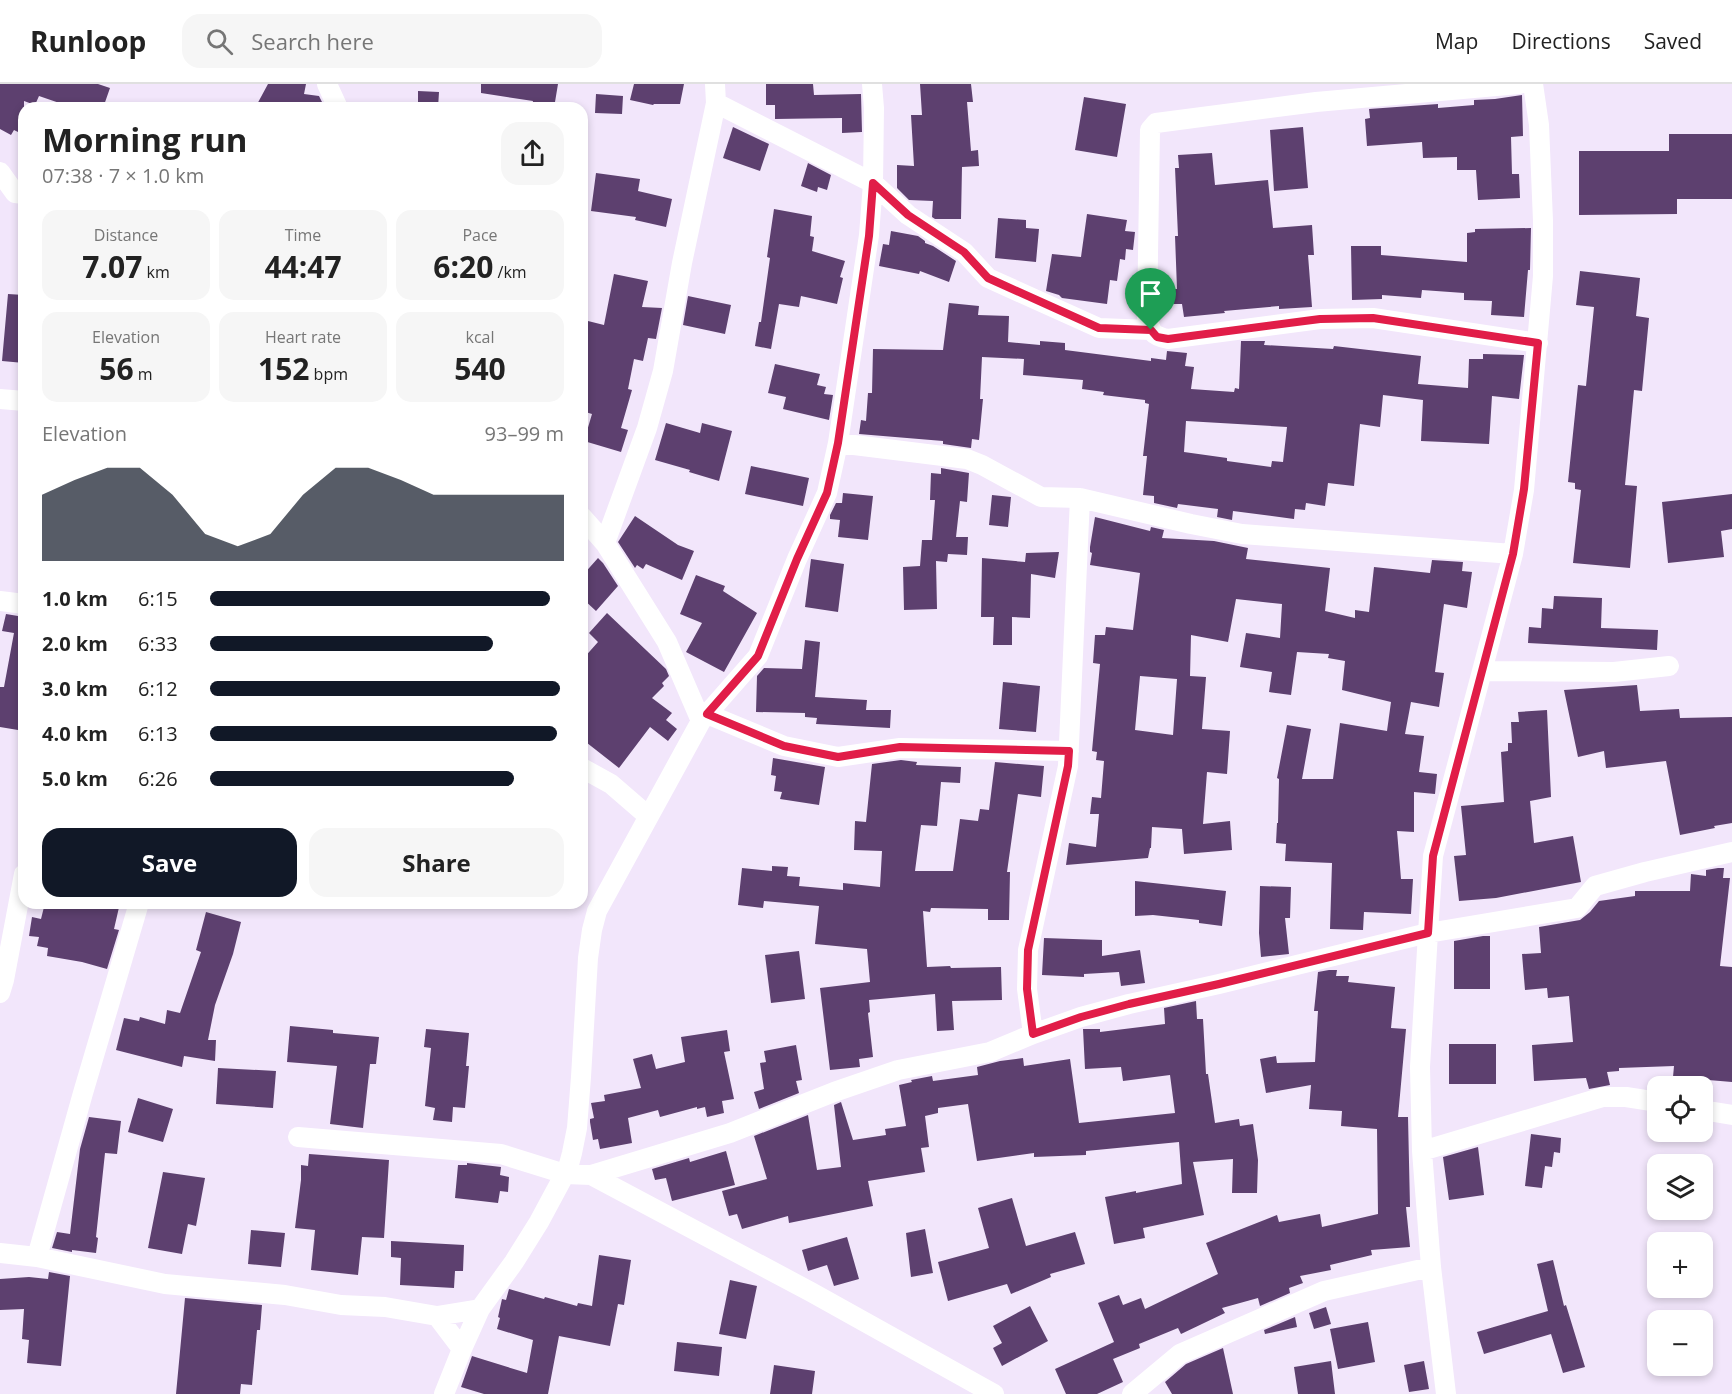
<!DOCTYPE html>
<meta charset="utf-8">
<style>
:root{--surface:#fff;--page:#f6f6f6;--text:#222;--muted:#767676;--line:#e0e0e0;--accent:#111827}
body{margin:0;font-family:"Open Sans",sans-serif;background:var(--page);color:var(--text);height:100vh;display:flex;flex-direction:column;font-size:22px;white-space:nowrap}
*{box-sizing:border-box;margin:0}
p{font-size:20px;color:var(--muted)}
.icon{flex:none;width:33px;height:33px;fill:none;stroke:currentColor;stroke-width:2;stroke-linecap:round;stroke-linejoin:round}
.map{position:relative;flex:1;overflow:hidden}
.details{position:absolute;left:18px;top:18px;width:570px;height:807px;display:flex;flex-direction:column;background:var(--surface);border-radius:18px;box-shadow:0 3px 9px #0003}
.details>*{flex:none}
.buttons{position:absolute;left:1647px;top:992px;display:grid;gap:12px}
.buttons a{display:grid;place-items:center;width:66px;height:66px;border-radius:12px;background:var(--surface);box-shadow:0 3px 9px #0003;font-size:30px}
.pin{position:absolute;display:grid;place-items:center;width:51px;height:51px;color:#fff;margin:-62px -26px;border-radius:50% 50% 50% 0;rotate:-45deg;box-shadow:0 0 6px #0007}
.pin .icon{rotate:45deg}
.round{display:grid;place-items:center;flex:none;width:63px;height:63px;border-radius:18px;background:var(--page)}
.summary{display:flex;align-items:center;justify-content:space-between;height:102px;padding:0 24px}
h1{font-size:33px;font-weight:700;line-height:45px}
.figures{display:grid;grid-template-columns:repeat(3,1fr);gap:9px;height:102px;padding:6px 24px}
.figures div{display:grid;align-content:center;border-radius:15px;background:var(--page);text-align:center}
.figures b{font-size:30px;font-weight:700}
.figures small{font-size:16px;font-weight:400}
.figures p{font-size:16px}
.chart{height:168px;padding:12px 24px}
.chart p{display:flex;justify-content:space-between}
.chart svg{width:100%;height:108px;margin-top:6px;fill:var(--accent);opacity:.7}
.button{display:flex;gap:12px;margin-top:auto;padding:12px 24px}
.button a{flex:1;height:69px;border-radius:18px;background:var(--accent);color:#fff;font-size:24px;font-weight:700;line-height:69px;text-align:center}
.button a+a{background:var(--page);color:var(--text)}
ul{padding:0 24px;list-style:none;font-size:20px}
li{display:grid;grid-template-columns:96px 72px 1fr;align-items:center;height:45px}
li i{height:15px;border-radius:8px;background:var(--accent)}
header{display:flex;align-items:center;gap:36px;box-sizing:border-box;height:84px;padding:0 30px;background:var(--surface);border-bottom:2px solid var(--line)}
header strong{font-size:28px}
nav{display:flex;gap:33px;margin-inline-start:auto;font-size:21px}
.search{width:420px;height:54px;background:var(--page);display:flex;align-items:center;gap:15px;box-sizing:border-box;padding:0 21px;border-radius:18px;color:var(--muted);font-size:22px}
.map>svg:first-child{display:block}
</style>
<header>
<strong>Runloop</strong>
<div class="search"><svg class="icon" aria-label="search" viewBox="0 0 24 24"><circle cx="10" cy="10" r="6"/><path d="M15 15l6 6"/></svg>Search here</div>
<nav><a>Map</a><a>Directions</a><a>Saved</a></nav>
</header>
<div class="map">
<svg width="1732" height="1310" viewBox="0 0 1732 1310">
<rect width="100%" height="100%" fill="#f2e6fb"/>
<path fill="#5d406f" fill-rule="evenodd" d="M0 0H98L110 4 103 24H74L39 12 35 21 24 17V51L14 46 11 51 0 45Z
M268 0H306L304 10 319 12 325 24H255Z
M481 0H558L554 24 532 22 533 17 481 9Z
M634 0H684L680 20H654L653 21 630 16Z
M766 0H813L814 11 861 10 862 48 842 49V34L775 35V21H766Z
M920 0H971L973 18H967L971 67 978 66 979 82 962 83 961 135H935L932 133 933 117 909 116 897 104V81L914 82 911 31H922Z
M418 7 439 8 438 24H418Z
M596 10 623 12 622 30 595 29Z
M1522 11 1523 52 1511 53 1512 90H1519L1520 114 1478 116 1476 86H1457V73L1423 74 1422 58 1367 62 1365 35 1370 34 1369 25 1438 20V24L1474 21V16L1495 15Z
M1084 13 1126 20 1117 73 1075 66Z
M733 43 769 60 760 87 723 74Z
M1303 43 1308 104 1274 107 1270 46Z
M1669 50H1732V115H1677V130L1579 131V67H1669Z
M1212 69 1215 101 1268 96 1273 144 1312 141 1314 171H1308L1312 223 1279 225V222L1224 227 1225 229 1184 233 1182 220H1174L1173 205H1177L1175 152H1178L1175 84H1179L1178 71Z
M808 79 831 91 827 106 818 103 817 108 801 102Z
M596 89 640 95 638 107 672 115 666 143 635 136 636 133 591 127Z
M774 125 812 132 810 152 814 153 812 167 845 177 840 193 843 194 837 220 801 212 799 223 779 220 771 265 755 262 759 238H761L770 174 767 173Z
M1087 130 1127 136 1125 147 1135 148 1133 166 1126 165 1125 176 1120 175 1117 197 1110 196 1107 220 1062 214 1059 211 1046 207 1052 170 1081 173Z
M998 134 1026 136V144L1039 145 1036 178 995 174Z
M1531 144 1530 186H1528L1524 233 1491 231 1492 217 1464 216V209L1422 206 1421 214 1382 211V215L1352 216 1351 162H1381V171L1467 178V149L1475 148V145Z
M891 147 918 152 925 157V159L933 162 956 177 949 198 920 187 919 190 879 182 883 160 889 161Z
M1580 187 1640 194 1636 232 1649 234 1642 307 1634 306 1625 401 1637 402 1630 484 1573 479 1581 406 1575 405V399L1568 398 1578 301 1586 302 1594 223 1576 221Z
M614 190 648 197 642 223 662 224 656 255 648 254 643 277 634 275 628 305 632 306 621 344 628 346 621 368 584 357 592 330 582 327V247L584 236 604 241Z
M8 210 24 211V279L2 277Z
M688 212 731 221 725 250 683 241Z
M949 219 979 222 978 231 1009 232 1008 258 1040 261V257L1065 259V266L1151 277V274L1166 276 1167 267 1187 269 1185 282 1194 283 1191 305 1234 308 1235 304 1239 305 1241 257H1265L1264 261 1333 265 1334 262 1421 272 1418 300 1468 304 1469 275H1483V270L1524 271 1519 315 1492 312 1489 360 1421 357 1423 316 1383 311 1380 343 1360 340 1354 402 1328 399 1325 422 1306 419 1305 426 1295 425 1294 435 1233 427 1232 436 1217 433 1218 425 1178 420 1177 424 1154 419V412L1143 411 1147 372H1143L1149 320 1145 319V316L1103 311 1104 308 1082 305 1083 296 1023 291 1024 275 982 273 980 315H983L979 356 972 355 971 364 943 360V357L859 350 861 336 866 337 868 309H872L873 265 943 266ZM1186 337 1287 343 1283 378 1272 377 1271 383 1227 377V374L1184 368Z
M775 280 820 290 817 301 826 303 824 310 833 311 829 336 783 325 786 313 768 309Z
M666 339 700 349 702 339 732 347 719 397 689 388 690 386 655 376Z
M751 382 809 394 803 422 745 410Z
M941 384 969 389 967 418 960 417 956 453H968L967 471 948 470 947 478 936 477 937 525 904 526 903 483 920 482 922 456H932L935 416H930L931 389 941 390Z
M843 409 873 412 868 456 838 453 840 436 830 435V431L836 419H842Z
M1732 410V445L1721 447 1724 473 1668 479 1662 418Z
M992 411 1011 413 1008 443 989 441Z
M635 432 678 461 694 467 682 496 646 480 643 485 637 481 635 484 618 458Z
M1095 433 1150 447 1151 443 1164 446 1162 454 1214 457 1248 464 1246 475 1330 484 1325 527 1355 534V526L1369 528 1374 483 1430 489 1432 476 1463 478 1462 487 1472 488 1467 524 1444 520 1435 588 1444 589 1439 623 1411 618 1405 650 1424 652 1419 688 1437 690 1435 710 1414 708V748L1397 747 1401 795H1413L1411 830 1364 828 1363 846 1330 845 1332 779 1285 777 1286 760 1276 759 1277 739H1278L1279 695 1277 694 1287 641 1311 645 1302 695H1333L1340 639 1387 647 1391 618 1342 606 1345 577 1328 574 1329 570 1297 568 1291 611 1269 608 1272 588 1240 583 1246 549 1280 554 1282 520 1236 515 1228 558 1191 551 1190 592 1206 593 1202 645 1230 647 1227 690 1207 688 1203 740 1230 737 1232 766 1184 770 1182 745 1152 743 1151 764H1150L1148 774 1066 781 1069 759 1096 763 1099 730H1090L1092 713 1101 714 1104 677 1096 676 1097 668 1092 667 1100 580 1093 579 1095 551H1105L1106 543 1133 546 1140 489 1090 481 1092 469 1090 468V463ZM1140 592 1177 595 1173 651 1135 646Z
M1059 468 1055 494 1031 490 1030 534 1012 533V561H993L994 533H981L982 474 1025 478 1026 469Z
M598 474 603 479 618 502 596 527 582 514V492Z
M811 475 844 480 838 528 805 523Z
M696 491 725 502 723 507 757 529 724 588 686 568 702 539 680 530Z
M1554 512 1602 514 1601 544 1658 546 1657 566 1528 559 1529 543 1541 544 1542 524 1553 525Z
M607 529 666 585 669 592 662 599 664 602 652 614 672 629 666 636 677 645 668 657 650 643 619 684 582 655V576L598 558 589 549Z
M6 530 24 533V647L0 643V603H4L14 549 2 547Z
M805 556 820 558 815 613 867 616 866 626H891L890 644 816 640 817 634 805 633V629L756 628 757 592 764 584 802 585Z
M1003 598 1040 602 1036 648 999 645Z
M1637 601 1640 627 1679 625 1680 634 1732 633V739L1714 742 1715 744 1680 751 1666 677 1606 684 1604 667 1578 673 1564 606Z
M1547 626 1551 713 1530 717 1534 759 1573 752 1581 798 1496 814 1459 817 1454 772 1466 771 1461 722 1504 718 1501 668 1508 667V659H1512L1511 638H1519L1518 628Z
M773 674 825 683 819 721 780 715 782 708 774 707 776 692 771 691Z
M901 676 917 678 916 681 961 683 960 699 941 698 937 742 921 741 915 787H953L960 735 978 737 980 725 989 726 995 678 1044 682 1041 713 1018 710 1007 788H1010L1009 836H988V825L931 824 930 828 923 827 927 883 950 882 951 884 1001 883 1002 916 952 917 954 946 937 947 935 910 869 916 870 928 868 929 873 973 859 975 860 983 830 986 820 904 870 898 867 865 815 860 819 822 764 817 763 824 738 821 742 784 772 787V782L788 783 787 792 800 793 799 802 843 806V799L880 803 882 767 854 766 855 737 866 738 872 680Z
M1718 784H1724L1723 794H1730L1720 882 1732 883V998L1673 993 1674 982 1619 984V987L1607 988 1610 1001 1589 1005 1586 994 1534 997 1532 961 1573 958 1569 912 1548 914 1547 904 1525 906 1522 870 1541 869 1539 843 1580 836 1590 828 1599 817 1635 812V807H1690L1691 790 1706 792V786Z
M1135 797 1226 807 1222 842 1199 839V836L1153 831 1135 832Z
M1260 802 1291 803 1290 834H1285L1289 870 1261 873 1259 849Z
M45 819H120L114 845 119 846 107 885 82 878 47 872 48 864 37 862 39 853 29 852 32 833 41 835Z
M206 828 241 838 233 870 215 921 208 956H216L215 977 184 972 182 983 116 966 124 934 139 937 140 933 165 940 167 926 180 929 201 868 196 866Z
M1483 852H1490V905H1454V857Z
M1044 854 1102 856V872L1140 866 1145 899 1121 902 1119 888 1084 890V893L1042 891Z
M799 867 805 915 771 919 765 871Z
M1329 886H1337L1336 892H1349L1348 898 1395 903 1391 944 1406 945 1398 1033H1408L1410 1123H1406L1410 1163 1371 1166 1372 1171 1330 1181 1331 1186 1300 1192 1303 1199 1289 1204 1290 1209 1260 1222 1258 1214 1222 1224 1225 1229 1181 1250 1178 1244 1139 1260 1140 1264 1113 1275 1123 1298 1097 1310H1066L1055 1285 1114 1258 1098 1219 1119 1211 1123 1221 1141 1214 1145 1225 1218 1190 1206 1159 1277 1131 1279 1138 1320 1130 1322 1143 1378 1130 1377 1045 1341 1042 1342 1027 1309 1025 1311 1001 1266 1009 1260 975 1276 972 1277 979 1315 978 1318 927H1314L1318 888Z
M1196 917 1197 935H1203L1206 990H1208L1215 1039 1239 1035 1240 1042 1253 1040 1258 1076 1257 1109H1232L1233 1075 1193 1078 1204 1131 1143 1144 1145 1154 1114 1160 1105 1113 1136 1107V1109L1182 1100 1179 1058 1086 1067V1071L1034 1073V1069L977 1077 968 1020 938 1024V1029L925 1032 929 1063 921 1064 925 1088 868 1097 873 1122 789 1139 788 1132 742 1145 737 1130 729 1132 722 1107 767 1095 754 1052 808 1031 817 1086 841 1083 834 1021 841 1018 853 1056 886 1051 885 1045 906 1042 899 1001 912 998 911 996 932 992 933 997 978 991 977 983 1000 977 1023 974 1024 982 1070 975 1079 1039 1175 1029 1170 991 1123 997 1121 983 1085 985 1083 945H1100V948L1165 940 1164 924Z
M290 942 333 946V949L379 953 376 980H370L363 1044 330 1040 337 982 287 978Z
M426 945 469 949 466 982H469L465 1024 453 1023 452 1038 433 1036 435 1024 425 1022 431 964 424 963Z
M727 946 730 967 724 968 734 1015 722 1017 724 1029 707 1033 705 1023 697 1025V1023L660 1033 658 1026 628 1034 632 1059 600 1065 598 1055 593 1056 590 1038V1035L594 1034 591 1019 605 1017 604 1011 641 1004 633 975 652 970 656 985 685 978 681 953Z
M1449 960H1496V1000H1449Z
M796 961 802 996 796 997 799 1009 759 1025 754 1008 764 1005 760 979 766 978 764 967Z
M218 984 276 987 273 1024 216 1020Z
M138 1014 173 1025 163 1058 128 1048Z
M89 1033 121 1037 117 1070 105 1069 96 1153 98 1154 96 1169 72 1166V1168L52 1164 57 1148 70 1150 80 1065Z
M1531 1050 1561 1054 1560 1069 1554 1068 1552 1083 1545 1082 1542 1104 1525 1102Z
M1478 1063 1484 1111 1449 1116 1443 1073Z
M726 1067 735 1101 672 1117 666 1094 655 1096 652 1085 689 1074 690 1078Z
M309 1070 389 1076 384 1154 362 1153 358 1191 311 1186 315 1146 295 1144 301 1096V1081L308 1082Z
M467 1079 501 1083 500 1091 509 1093 508 1108 500 1107 498 1119 455 1114 458 1081H467Z
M163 1088 205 1094 196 1142 188 1140 182 1170 148 1164Z
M1012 1114 1026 1162 1075 1148 1085 1180 1050 1190 1051 1193 1011 1210 1007 1200 948 1217 938 1178 989 1164 978 1124Z
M925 1145 933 1189 911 1193 906 1149Z
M251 1146 285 1149 281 1183 248 1180Z
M847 1153 859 1195 834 1202 827 1181 808 1187 802 1166Z
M391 1157 464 1161 463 1187H455L454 1204 400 1201 401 1174 391 1173Z
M599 1171 631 1176 624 1221 618 1220 610 1262 559 1252 548 1310H484L461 1303 472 1272 527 1289 533 1256 497 1245 500 1234 498 1233 502 1215 506 1216 509 1205 544 1215 545 1213 577 1222 578 1219 592 1222Z
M1553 1176 1564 1222 1566 1221 1585 1283 1563 1289 1551 1250 1484 1270 1477 1248 1548 1227 1537 1180Z
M49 1188 70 1192 61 1282 27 1279 29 1256 22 1255 24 1225 0 1226V1195L29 1193 48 1195Z
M730 1196 757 1202 746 1255 719 1250Z
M185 1214 262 1221 260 1246H257L252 1301 241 1300 240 1310H176Z
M1030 1222 1048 1257 1002 1282 993 1264 1002 1259 993 1242Z
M1326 1223 1331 1240 1314 1245 1309 1229Z
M1295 1233 1297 1243 1265 1250 1264 1246Z
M1368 1238 1375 1278 1338 1285 1330 1245Z
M677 1258 722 1263 719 1292 674 1287Z
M1223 1264 1233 1310H1172L1165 1298 1186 1280Z
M1331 1277 1335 1310H1298L1294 1283Z
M1424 1277 1429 1305 1409 1308 1404 1281Z
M774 1281 815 1287 812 1310H770Z"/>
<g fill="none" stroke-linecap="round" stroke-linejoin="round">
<path stroke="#fff" stroke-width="20" d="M327 0 338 24
M1519 0 1316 18 1156 39 1150 46 1147 233C1151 248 1152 252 1168 255L1320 235 1373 234 1538 259
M716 19 873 99 908 131 964 168 988 194 1099 244 1151 246
M0 88 15 109 24 110
M0 315 24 317
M838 359 967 375 982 381 1041 413 1080 414 1191 440 1242 450 1513 470
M582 433 605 459 667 558 701 637
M605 459 647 344 663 287 682 179 716 19 715 0
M0 517 24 520
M1482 587 1614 588 1669 582
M707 630 784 662 838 673 900 664 1069 667
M582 684 611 700 648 732
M0 909 4 896 24 790
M1033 950 1027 905 1028 866 1068 682 1080 414
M1702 1026 1732 1031
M298 1053 501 1070 565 1090 591 1091 811 1208 994 1310
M1422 1067 1603 1013H1626L1658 1018
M591 1091 730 1049 834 1008 898 986 990 968 1033 950 1081 933 1129 920 1219 900 1428 849 1577 824 1595 802 1645 788 1732 768
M0 1169 37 1173 165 1200 285 1211 341 1221 385 1223 437 1232 480 1225
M37 1173 83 1009 139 819
M437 1232 462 1265
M444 1310 462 1265 480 1225 514 1178 539 1138 568 1084 572 1069 577 1044 581 993 588 874 592 846 597 827 701 637 758 572 797 475 827 409 838 359 869 151 873 99 874 24 872 0
M1132 1310 1180 1270 1324 1207 1431 1183
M1446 1310 1431 1183 1422 1067 1420 983 1428 849 1433 772 1513 470 1524 406 1543 192V137L1539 41 1533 0"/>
</g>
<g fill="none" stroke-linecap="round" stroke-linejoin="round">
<defs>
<path id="route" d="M873 99 908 131 964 168 988 194 1099 244 1151 246 1157 253 1168 255 1320 235 1373 234 1538 259 1524 405 1513 470 1433 772 1428 849 1219 900 1129 920 1081 933 1033 950 1027 905 1028 866 1068 682 1069 667 900 663 838 673 784 662 707 630 758 572 797 475 827 409 838 359 869 152Z"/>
</defs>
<use href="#route" stroke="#fff" stroke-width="12"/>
<use href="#route" stroke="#e11d48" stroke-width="8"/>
</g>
</svg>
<div class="buttons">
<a><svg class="icon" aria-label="locate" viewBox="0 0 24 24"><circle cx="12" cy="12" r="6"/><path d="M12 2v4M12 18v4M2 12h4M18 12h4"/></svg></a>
<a><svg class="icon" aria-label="layers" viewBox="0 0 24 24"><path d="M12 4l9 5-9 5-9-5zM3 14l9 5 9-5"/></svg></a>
<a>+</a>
<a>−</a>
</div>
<div class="pin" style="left:1151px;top:246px;background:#1e9e55"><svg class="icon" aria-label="arrive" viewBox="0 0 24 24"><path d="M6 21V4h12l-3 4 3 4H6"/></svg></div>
<section class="details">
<div class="summary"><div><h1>Morning run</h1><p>07:38 · 7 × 1.0 km</p></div><a class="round"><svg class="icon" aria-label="share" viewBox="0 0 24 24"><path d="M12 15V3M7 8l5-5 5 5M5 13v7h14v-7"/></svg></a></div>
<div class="figures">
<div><p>Distance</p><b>7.07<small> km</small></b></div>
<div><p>Time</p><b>44:47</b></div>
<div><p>Pace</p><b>6:20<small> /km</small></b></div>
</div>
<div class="figures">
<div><p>Elevation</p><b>56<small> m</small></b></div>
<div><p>Heart rate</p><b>152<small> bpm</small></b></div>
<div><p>kcal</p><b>540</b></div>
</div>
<div class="chart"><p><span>Elevation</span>93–99 m</p>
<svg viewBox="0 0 160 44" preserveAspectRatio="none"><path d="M0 44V17L10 11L20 6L30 6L40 17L50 33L60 38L70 33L80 17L90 6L100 6L110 11L120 17L130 17L140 17L150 17L160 17V44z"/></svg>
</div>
<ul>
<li><b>1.0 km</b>6:15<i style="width:96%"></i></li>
<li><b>2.0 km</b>6:33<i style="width:80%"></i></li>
<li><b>3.0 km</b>6:12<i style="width:99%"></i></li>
<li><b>4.0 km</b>6:13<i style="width:98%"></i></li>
<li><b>5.0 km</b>6:26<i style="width:86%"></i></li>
</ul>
<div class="button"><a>Save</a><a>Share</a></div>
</section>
</div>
